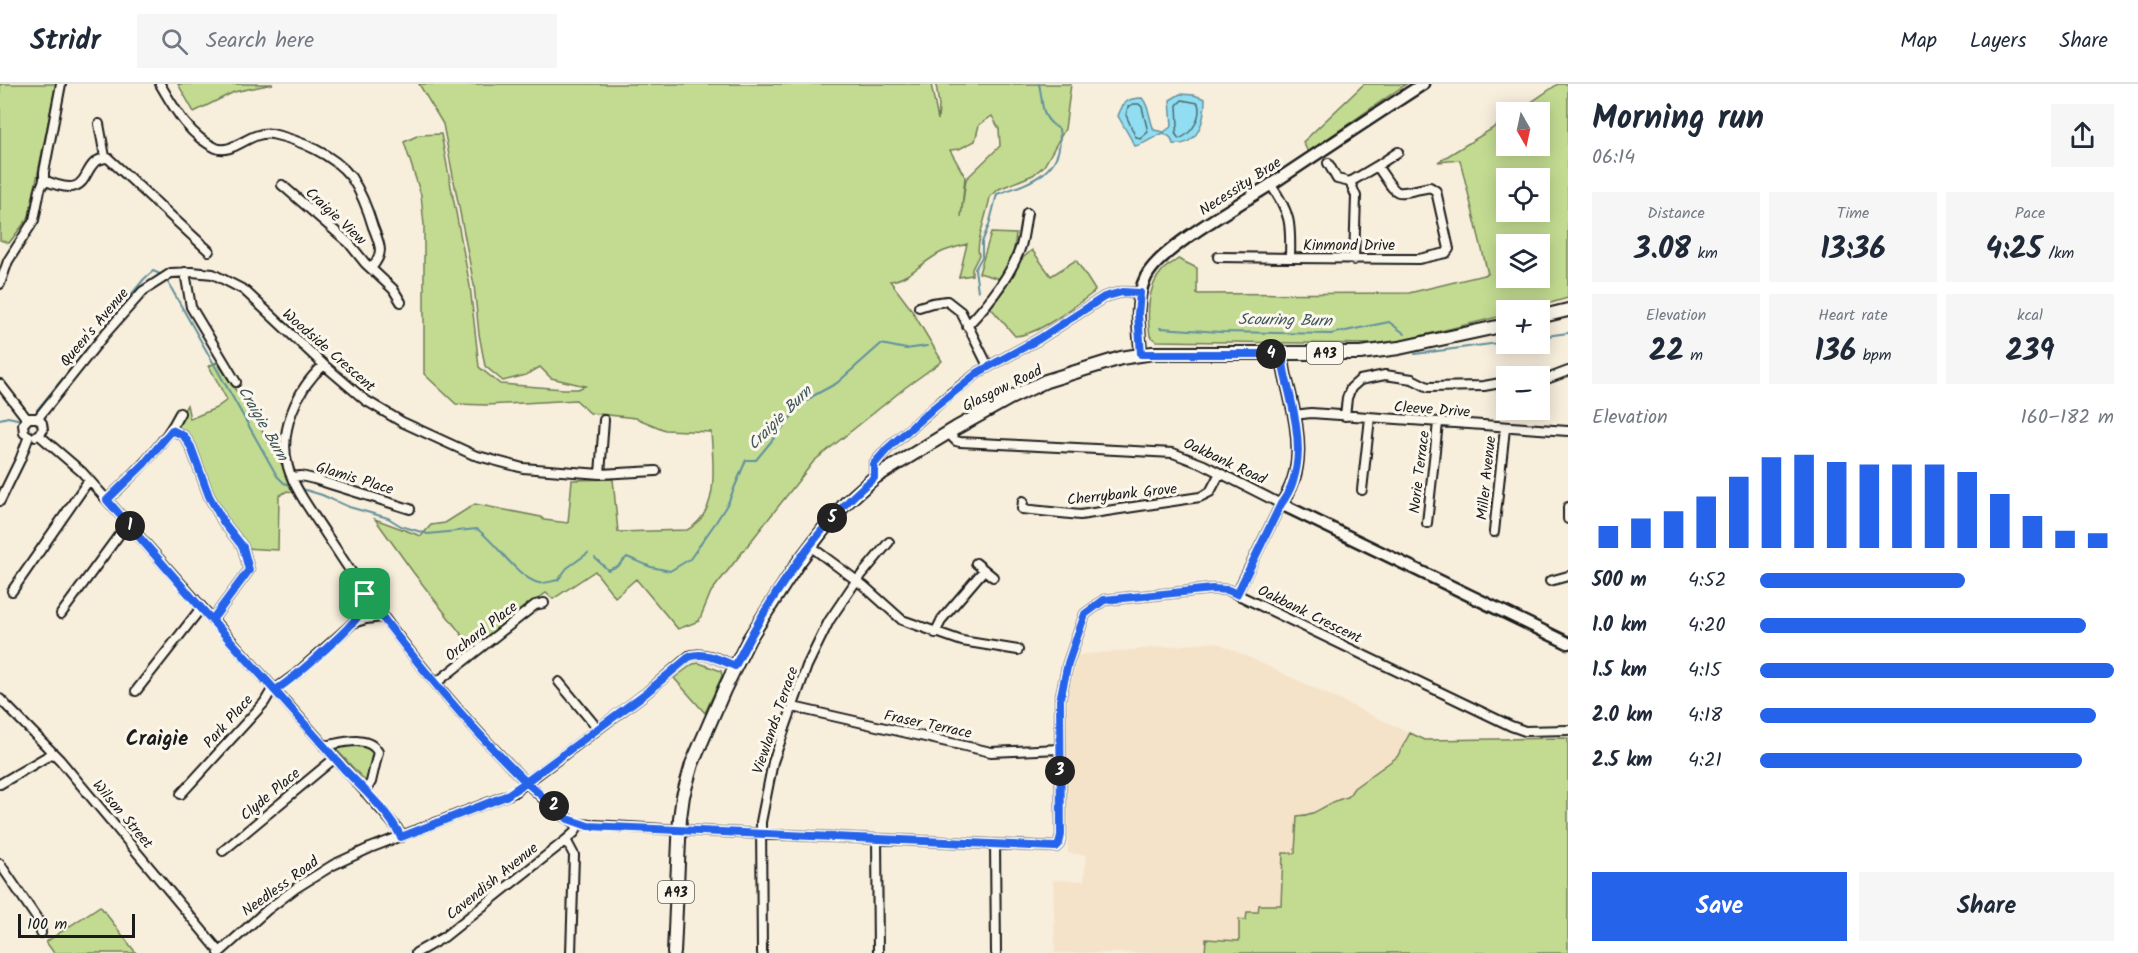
<!DOCTYPE html>
<meta charset="utf-8">
<style>
:root{--surface:#fff;--page:#f6f6f7;--text:#1f2937;--muted:#747a83;--line:#e0e1e3;--accent:#2563eb}
body{margin:0;font-family:Kalam,sans-serif;background:var(--page);color:var(--text);height:100vh;display:flex;flex-direction:column;font-size:22px;white-space:nowrap}
*{box-sizing:border-box;margin:0}
p{font-size:20px;color:var(--muted)}
.icon{flex:none;width:33px;height:33px;fill:none;stroke:currentColor;stroke-width:2;stroke-linecap:round;stroke-linejoin:round}
.map{position:relative;flex:1;overflow:hidden}
.side{display:flex;flex-direction:column;background:var(--surface);width:570px}
.side>*{flex:none}
.needle{width:39px;rotate:171deg}
.fabs{position:absolute;left:1496px;top:18px;display:grid;gap:12px}
.fabs a{display:grid;place-items:center;width:54px;height:54px;border-radius:0px;background:var(--surface);box-shadow:0 3px 15px #0003;font-size:30px}
.scale{position:absolute;left:18px;bottom:15px;width:117px;box-sizing:border-box;padding-left:6px;border:3px solid #1c1c1c;border-top:0;font-size:16px;line-height:21px;white-space:nowrap;color:#1c1c1c;-webkit-text-stroke:4px #fbf7ec;paint-order:stroke}
.pin{position:absolute;display:grid;place-items:center;width:51px;height:51px;color:#fff;margin:-26px;border-radius:12px;box-shadow:0 3px 9px #0006}
.km{position:absolute;width:30px;height:30px;margin:-15px;border-radius:50%;background:#222;color:#fff;font-size:16px;line-height:30px;text-align:center}
.round{display:grid;place-items:center;flex:none;width:63px;height:63px;border-radius:0px;background:var(--page)}
.summary{display:flex;align-items:center;justify-content:space-between;height:102px;padding:0 24px}
h1{font-size:33px;font-weight:700;line-height:45px}
.stats{display:grid;grid-template-columns:repeat(3,1fr);gap:9px;height:102px;padding:6px 24px}
.stats div{display:grid;align-content:center;border-radius:0px;background:var(--page);text-align:center}
.stats b{font-size:30px;font-weight:700}
.stats small{font-size:16px;font-weight:400}
.stats p{font-size:16px}
.chart{height:168px;padding:12px 24px}
.chart p{display:flex;justify-content:space-between}
.chart svg{width:100%;height:108px;margin-top:6px;stroke:var(--accent);stroke-width:6}
.primary-button{display:flex;gap:12px;margin-top:auto;padding:12px 24px}
.primary-button a{flex:1;height:69px;border-radius:0px;background:var(--accent);color:#fff;font-size:24px;font-weight:700;line-height:69px;text-align:center}
.primary-button a+a{background:var(--page);color:var(--text)}
ul{padding:0 24px;list-style:none;font-size:20px}
li{display:grid;grid-template-columns:96px 72px 1fr;align-items:center;height:45px}
li i{height:15px;border-radius:8px;background:var(--accent)}
header{display:flex;align-items:center;gap:36px;box-sizing:border-box;height:84px;padding:0 30px;background:var(--surface);border-bottom:2px solid var(--line)}
header strong{font-size:28px}
nav{display:flex;gap:33px;margin-inline-start:auto;font-size:21px}
.search{width:420px;height:54px;background:var(--page);display:flex;align-items:center;gap:15px;box-sizing:border-box;padding:0 21px;border-radius:0px;color:var(--muted);font-size:22px}
main{display:flex;flex:1;min-height:0}
.map>svg:first-child{display:block}
</style>
<header>
<strong>Stridr</strong>
<div class="search"><svg class="icon" aria-label="search" viewBox="0 0 24 24"><circle cx="10" cy="10" r="6"/><path d="M15 15l6 6"/></svg>Search here</div>
<nav><a>Map</a><a>Layers</a><a>Share</a></nav>
</header>
<main>
<div class="map">
<svg width="1568" height="869" viewBox="0 0 1568 869">
<rect width="100%" height="100%" fill="#f8eedc"/>
<filter id="ink" filterUnits="userSpaceOnUse"><feTurbulence type="fractalNoise" baseFrequency=".0167" numOctaves="2"/><feDisplacementMap in="SourceGraphic" scale="12" xChannelSelector="R" yChannelSelector="G"/><feConvolveMatrix kernelMatrix="1 2 1 2 8 2 1 2 1" color-interpolation-filters="sRGB"/></filter>
<g filter="url(#ink)">
<path fill="#f5e3c9" d="M1216 558 1425 656 1568 654V869H1055L1053 796 1084 797 1086 771 1068 769 1066 629 1068 609 1078 571Z"/>
<path fill="#c2db91" stroke="#6f7c56" stroke-width="1.5" fill-rule="evenodd" d="M0 0H56L29 133 9 159 0 156Z
M178 0H273L234 8 194 28Z
M419 0H931L938 36 939 22 936 0H1071L1065 45 1044 82 1033 91 999 105 990 113C988 127 975 160 979 171L972 185V191L959 193 967 160C958 163 948 165 940 169 924 177 907 196 890 197L911 225 942 277 906 303 814 377 711 508 699 537 678 545 636 495 615 513 595 487 553 515 546 509 472 564 413 488 375 435 421 452 431 441 445 439 475 420 541 433 544 436 568 439 572 396 613 395 618 448 687 446C721 428 713 379 711 348L665 346 636 334 590 329 576 316 487 321 456 320 424 290V141L421 111 404 58 419 51 441 50 470 202 479 283 500 300 563 305H578L585 302 551 294 540 283 526 291 503 297 485 282 479 250 474 201 443 40ZM992 32 999 45 1000 62 966 95 961 133 965 93 950 66 959 65 975 57 979 41Z
M1364 0H1406L1308 68 1303 58Z
M1558 0H1568V214L1526 226H1506V231L1400 257 1373 260 1156 257 1150 252C1147 232 1147 203 1162 187 1166 182 1173 179 1178 175L1197 184V210L1409 209 1488 190 1460 76 1438 78 1506 36V62H1539V28H1517ZM1506 94H1539V128H1506ZM1506 160H1539V194H1506Z
M991 149 1016 150 1013 172 1000 195 979 189Z
M1032 166 1051 192 1076 176 1095 206 1093 209C1073 223 1039 251 1015 252L990 223 1005 202 1017 179Z
M217 278 234 304 247 321 285 386 295 409 287 407 279 412 278 466 244 464 216 423 198 373 174 345 187 321 190 335 216 324 227 316 209 282Z
M699 579 721 587 722 592 705 629 674 594 693 580Z
M1410 649 1425 656 1568 654V869H1205L1206 855 1239 857V835L1246 836 1247 828H1258L1259 821H1281L1283 769H1295L1297 732C1321 731 1326 717 1348 713L1354 704 1397 673Z
M362 660 368 662 374 672 368 700 334 663Z
M100 822 136 869H54L46 858Z"/>
<path fill="#91ddf1" stroke="#62909c" stroke-width="1.5" d="M1180 10 1194 11 1205 15C1205 36 1198 63 1173 60L1171 54 1164 49C1153 52 1147 60 1135 62L1118 32C1123 18 1127 14 1142 14 1150 23 1149 35 1154 46L1164 48 1172 42 1170 16Z"/>
<g fill="none" stroke-linecap="round" stroke-linejoin="round">
<path stroke="#4b6971" stroke-width="1.5" d="M1182 16 1198 19C1202 33 1193 49 1179 55L1175 49 1178 42 1177 21Z
M1133 20H1139L1142 23 1148 48 1140 55 1135 52 1126 31 1128 23Z"/>
<path stroke="#62909c" stroke-width="2" d="M166 195 277 392 284 399 294 402
M978 207 975 185 982 173V158L989 141 997 110C1030 99 1066 88 1059 45 1039 33 1044 21 1039 0
M1160 244 1220 248 1331 250 1389 238 1405 250
M1539 253 1568 249
M1415 270 1506 258
M37 326 144 195 153 187 162 191
M0 335 8 333 22 336
M299 404 322 411 349 423 388 434 401 442 428 450 477 445C496 458 518 495 539 499 544 500 552 497 558 496L567 484 588 469
M595 474 608 486 618 482 627 473 651 483 670 487 690 475 716 438 728 419 746 376H756L796 327 813 312 837 299 881 260 906 265 927 262"/>
<defs>
<path id="street" d="M160 0C174 24 189 52 216 64 233 71 251 46 272 50 299 56 333 70 351 93 361 108 368 126 373 143 380 161 385 169 371 184
M99 40 105 73
M1328 79 1337 95 1350 98
M44 96C98 120 76 75 108 74L209 167
M1270 100C1291 129 1291 140 1290 174L1419 175 1446 169 1449 165 1436 107 1430 103C1390 111 1400 114 1377 82L1398 68
M282 101 349 159 365 179 393 205 401 218
M1218 173 1290 174
M1354 176 1356 112 1350 98 1377 82
M185 188 191 223 236 298
M0 200 8 177 34 136 40 106 44 96V88L61 0
M919 223 932 219 947 217 961 228 988 282
M967 242C989 219 1011 192 1021 162 1024 151 1025 139 1027 129
M324 281C297 304 278 348 288 383 294 405 314 431 326 450 380 534 442 612 512 684 528 700 557 731 578 740L679 746 1056 763 1059 760 1061 751 1060 616 1068 579 1085 530 1104 516 1212 505 1228 506 1511 642 1525 647 1568 646
M1539 298 1568 287
M0 300 27 335
M1294 331 1311 329 1568 347
M1345 332 1347 314 1351 304 1360 296 1385 291 1412 295 1428 303 1484 302 1506 298
M38 334 105 250 143 207 171 189 192 188 213 190 244 206 324 281 365 316 402 338 474 371 523 384 600 390 656 387
M172 346 184 352 191 363 209 412 224 439 243 463 249 486 212 536
M948 349 956 357 960 358 1173 369 1204 381 1281 420 1237 509
M39 351 82 388 107 416 383 728 397 744 401 753
M29 352 24 349 23 340 29 334H38
M36 352 43 346 42 339 38 334
M600 390 604 336
M292 393 301 392 314 395 410 425
M874 394V380L888 364 950 310 979 288 1039 255 1104 213 1122 208 1140 209
M1362 406 1370 334
M107 416C134 390 163 363 180 329
M0 417 20 376 29 352
M1023 417 1022 425 1080 431 1200 413 1210 408 1220 389
M1568 423V435
M1427 439 1438 339
M1494 448 1505 344
M810 462 864 502 902 536 962 557 1018 566
M976 479 993 493
M1550 497 1568 492
M12 507 89 396
M61 530 127 440
M353 538 360 527 365 510
M935 549 942 535 984 486
M559 598 598 645
M436 599 535 521 544 519
M136 607 201 524
M0 615 60 676 220 868
M793 623 991 668 1060 665
M324 662C342 659 368 650 378 668L371 698 365 708
M0 700 53 669
M181 710 264 619 270 609 296 590 353 539 366 535 382 533
M877 755 878 869
M566 756 574 771 571 869
M995 760 996 869
M223 767 335 674
M0 780 40 839 41 849
M219 869 267 826 296 804 333 781 370 764 513 709 646 609 689 572C704 567 721 576 735 582
M416 869 444 853 566 756 575 748 578 740
M762 869 761 738 773 678 807 582 829 537 854 500 889 458"/>
<path id="secondary" d="M1141 270C1139 245 1134 216 1146 193 1160 164 1240 120 1270 101 1321 67 1372 33 1423 0
M1283 270C1282 285 1287 297 1290 311 1299 348 1305 388 1281 420L1568 559"/>
<path id="primary" d="M1539 233 1568 226
M674 869 680 734 683 712 692 680 724 606 749 555 798 479 823 446 846 419 874 394 956 344 1010 314 1046 297 1121 274 1153 269H1360L1399 264 1506 241"/>
</defs>
<use href="#street" stroke="#1c1c1c" stroke-width="12"/>
<use href="#secondary" stroke="#1c1c1c" stroke-width="15"/>
<use href="#primary" stroke="#1c1c1c" stroke-width="16"/>
<use href="#street" stroke="#fbf7ec" stroke-width="8"/>
<use href="#secondary" stroke="#fbf7ec" stroke-width="10"/>
<use href="#primary" stroke="#fbf7ec" stroke-width="12"/>
</g>
</g>
<g fill="none" stroke-linecap="round" stroke-linejoin="round" filter="url(#ink)">
<defs>
<path id="route" d="M365 510C363 517 362 526 358 532 349 546 289 599 275 606L212 536 249 486 243 463 224 439 209 412 191 363 184 352 172 346 144 380 107 416 201 524C249 578 298 632 345 686 364 706 389 728 401 753L506 712 526 698 568 735 588 742 1056 763 1059 760 1061 751 1060 616 1068 579 1085 530 1104 516 1212 505 1228 506 1237 510 1281 420C1305 388 1299 348 1290 311 1287 297 1282 285 1283 270H1141L1138 230 1140 209 1122 208 1104 213 1039 255 979 288 930 327 888 364 874 380V394C819 438 766 519 735 582 721 576 703 567 689 573L646 609 526 698C467 641 414 576 365 510"/>
</defs>
<use href="#route" stroke="#fff" stroke-width="12"/>
<use href="#route" stroke="#2563eb" stroke-width="8"/>
</g>
<g text-anchor="middle" stroke-width="6" stroke-linejoin="round" paint-order="stroke">
<g fill="#fbf7ec" stroke="#5f5e5a" stroke-width="1.5">
<rect x="1307" y="258" width="36" height="22" rx="4.5"/>
<rect x="658" y="797" width="36" height="22" rx="4.5"/>
</g>
<g font-size="14" font-weight="bold" fill="#1c1c1c">
<text x="1325" y="274">A93</text>
<text x="676" y="813">A93</text>
</g>
<g font-size="15" fill="#1c1c1c" stroke="#fbf7ec">
<text transform="translate(1240 102) rotate(-33)" y="5">Necessity Brae</text>
<text transform="translate(336 132) rotate(43)" y="5">Craigie View</text>
<text x="1349" y="166">Kinmond Drive</text>
<text transform="translate(94 243) rotate(-50)" y="5">Queen's Avenue</text>
<text transform="translate(329 266) rotate(41)" y="5">Woodside Crescent</text>
<text transform="translate(1002 304) rotate(-26)" y="5">Glasgow Road</text>
<text transform="translate(1432 325) rotate(4)" y="5">Cleeve Drive</text>
<text transform="translate(1225 377) rotate(25)" y="5">Oakbank Road</text>
<text transform="translate(1419 388) rotate(-83)" y="5">Norie Terrace</text>
<text transform="translate(355 394) rotate(17)" y="5">Glamis Place</text>
<text transform="translate(1486 394) rotate(-84)" y="5">Miller Avenue</text>
<text transform="translate(1122 410) rotate(-6)" y="5">Cherrybank Grove</text>
<text transform="translate(1310 530) rotate(26)" y="5">Oakbank Crescent</text>
<text transform="translate(481 547) rotate(-38)" y="5">Orchard Place</text>
<text transform="translate(775 636) rotate(-71)" y="5">Viewlands Terrace</text>
<text transform="translate(228 637) rotate(-48)" y="5">Park Place</text>
<text transform="translate(928 640) rotate(12)" y="5">Fraser Terrace</text>
<text transform="translate(270 710) rotate(-40)" y="5">Clyde Place</text>
<text transform="translate(123 730) rotate(50)" y="5">Wilson Street</text>
<text transform="translate(492 797) rotate(-39)" y="5">Cavendish Avenue</text>
<text transform="translate(280 802) rotate(-36)" y="5">Needless Road</text>
</g>
<g font-size="16" font-style="italic" fill="#3f565c" stroke="#fbf7ec">
<text transform="translate(1285 235) rotate(1)" y="6">Scouring Burn</text>
<text transform="translate(779 333) rotate(-45)" y="6">Craigie Burn</text>
<text transform="translate(264 339) rotate(60)" y="6">Craigie Burn</text>
</g>
<g font-size="21" font-weight="bold" fill="#1c1c1c" stroke="#fbf7ec">
<text x="157" y="661">Craigie</text>
</g>
</g>
</svg>
<div class="fabs">
<a><svg class="needle" viewBox="-14 -14 28 28"><path d="M0-13l5 13h-10z" fill="#e53935"/><path d="M0 13l5-13h-10z" fill="#747a83"/></svg></a>
<a><svg class="icon" aria-label="locate" viewBox="0 0 24 24"><circle cx="12" cy="12" r="6"/><path d="M12 2v4M12 18v4M2 12h4M18 12h4"/></svg></a>
<a><svg class="icon" aria-label="layers" viewBox="0 0 24 24"><path d="M12 4l9 5-9 5-9-5zM3 14l9 5 9-5"/></svg></a>
<a>+</a>
<a>−</a>
</div>
<div class="scale">100 m</div>
<div class="pin" style="left:365px;top:510px;background:#1e9e55"><svg class="icon" aria-label="arrive" viewBox="0 0 24 24"><path d="M6 21V4h12l-3 4 3 4H6"/></svg></div>
<b class="km" style="left:130px;top:442px">1</b>
<b class="km" style="left:554px;top:722px">2</b>
<b class="km" style="left:1060px;top:687px">3</b>
<b class="km" style="left:1271px;top:270px">4</b>
<b class="km" style="left:832px;top:434px">5</b>
</div>
<section class="side">
<div class="summary"><div><h1>Morning run</h1><p>06:14</p></div><a class="round"><svg class="icon" aria-label="share" viewBox="0 0 24 24"><path d="M12 15V3M7 8l5-5 5 5M5 13v7h14v-7"/></svg></a></div>
<div class="stats">
<div><p>Distance</p><b>3.08<small> km</small></b></div>
<div><p>Time</p><b>13:36</b></div>
<div><p>Pace</p><b>4:25<small> /km</small></b></div>
</div>
<div class="stats">
<div><p>Elevation</p><b>22<small> m</small></b></div>
<div><p>Heart rate</p><b>136<small> bpm</small></b></div>
<div><p>kcal</p><b>239</b></div>
</div>
<div class="chart"><p><span>Elevation</span>160–182 m</p>
<svg viewBox="0 0 160 44" preserveAspectRatio="none"><path d="M5 44V35M15 44V32M25 44V29M35 44V23M45 44V15M55 44V7M65 44V6M75 44V9M85 44V10M95 44V10M105 44V10M115 44V13M125 44V22M135 44V31M145 44V37M155 44V38"/></svg>
</div>
<ul>
<li><b>500 m</b>4:52<i style="width:58%"></i></li>
<li><b>1.0 km</b>4:20<i style="width:92%"></i></li>
<li><b>1.5 km</b>4:15<i style="width:100%"></i></li>
<li><b>2.0 km</b>4:18<i style="width:95%"></i></li>
<li><b>2.5 km</b>4:21<i style="width:91%"></i></li>
</ul>
<div class="primary-button"><a>Save</a><a>Share</a></div>
</section>
</main>
